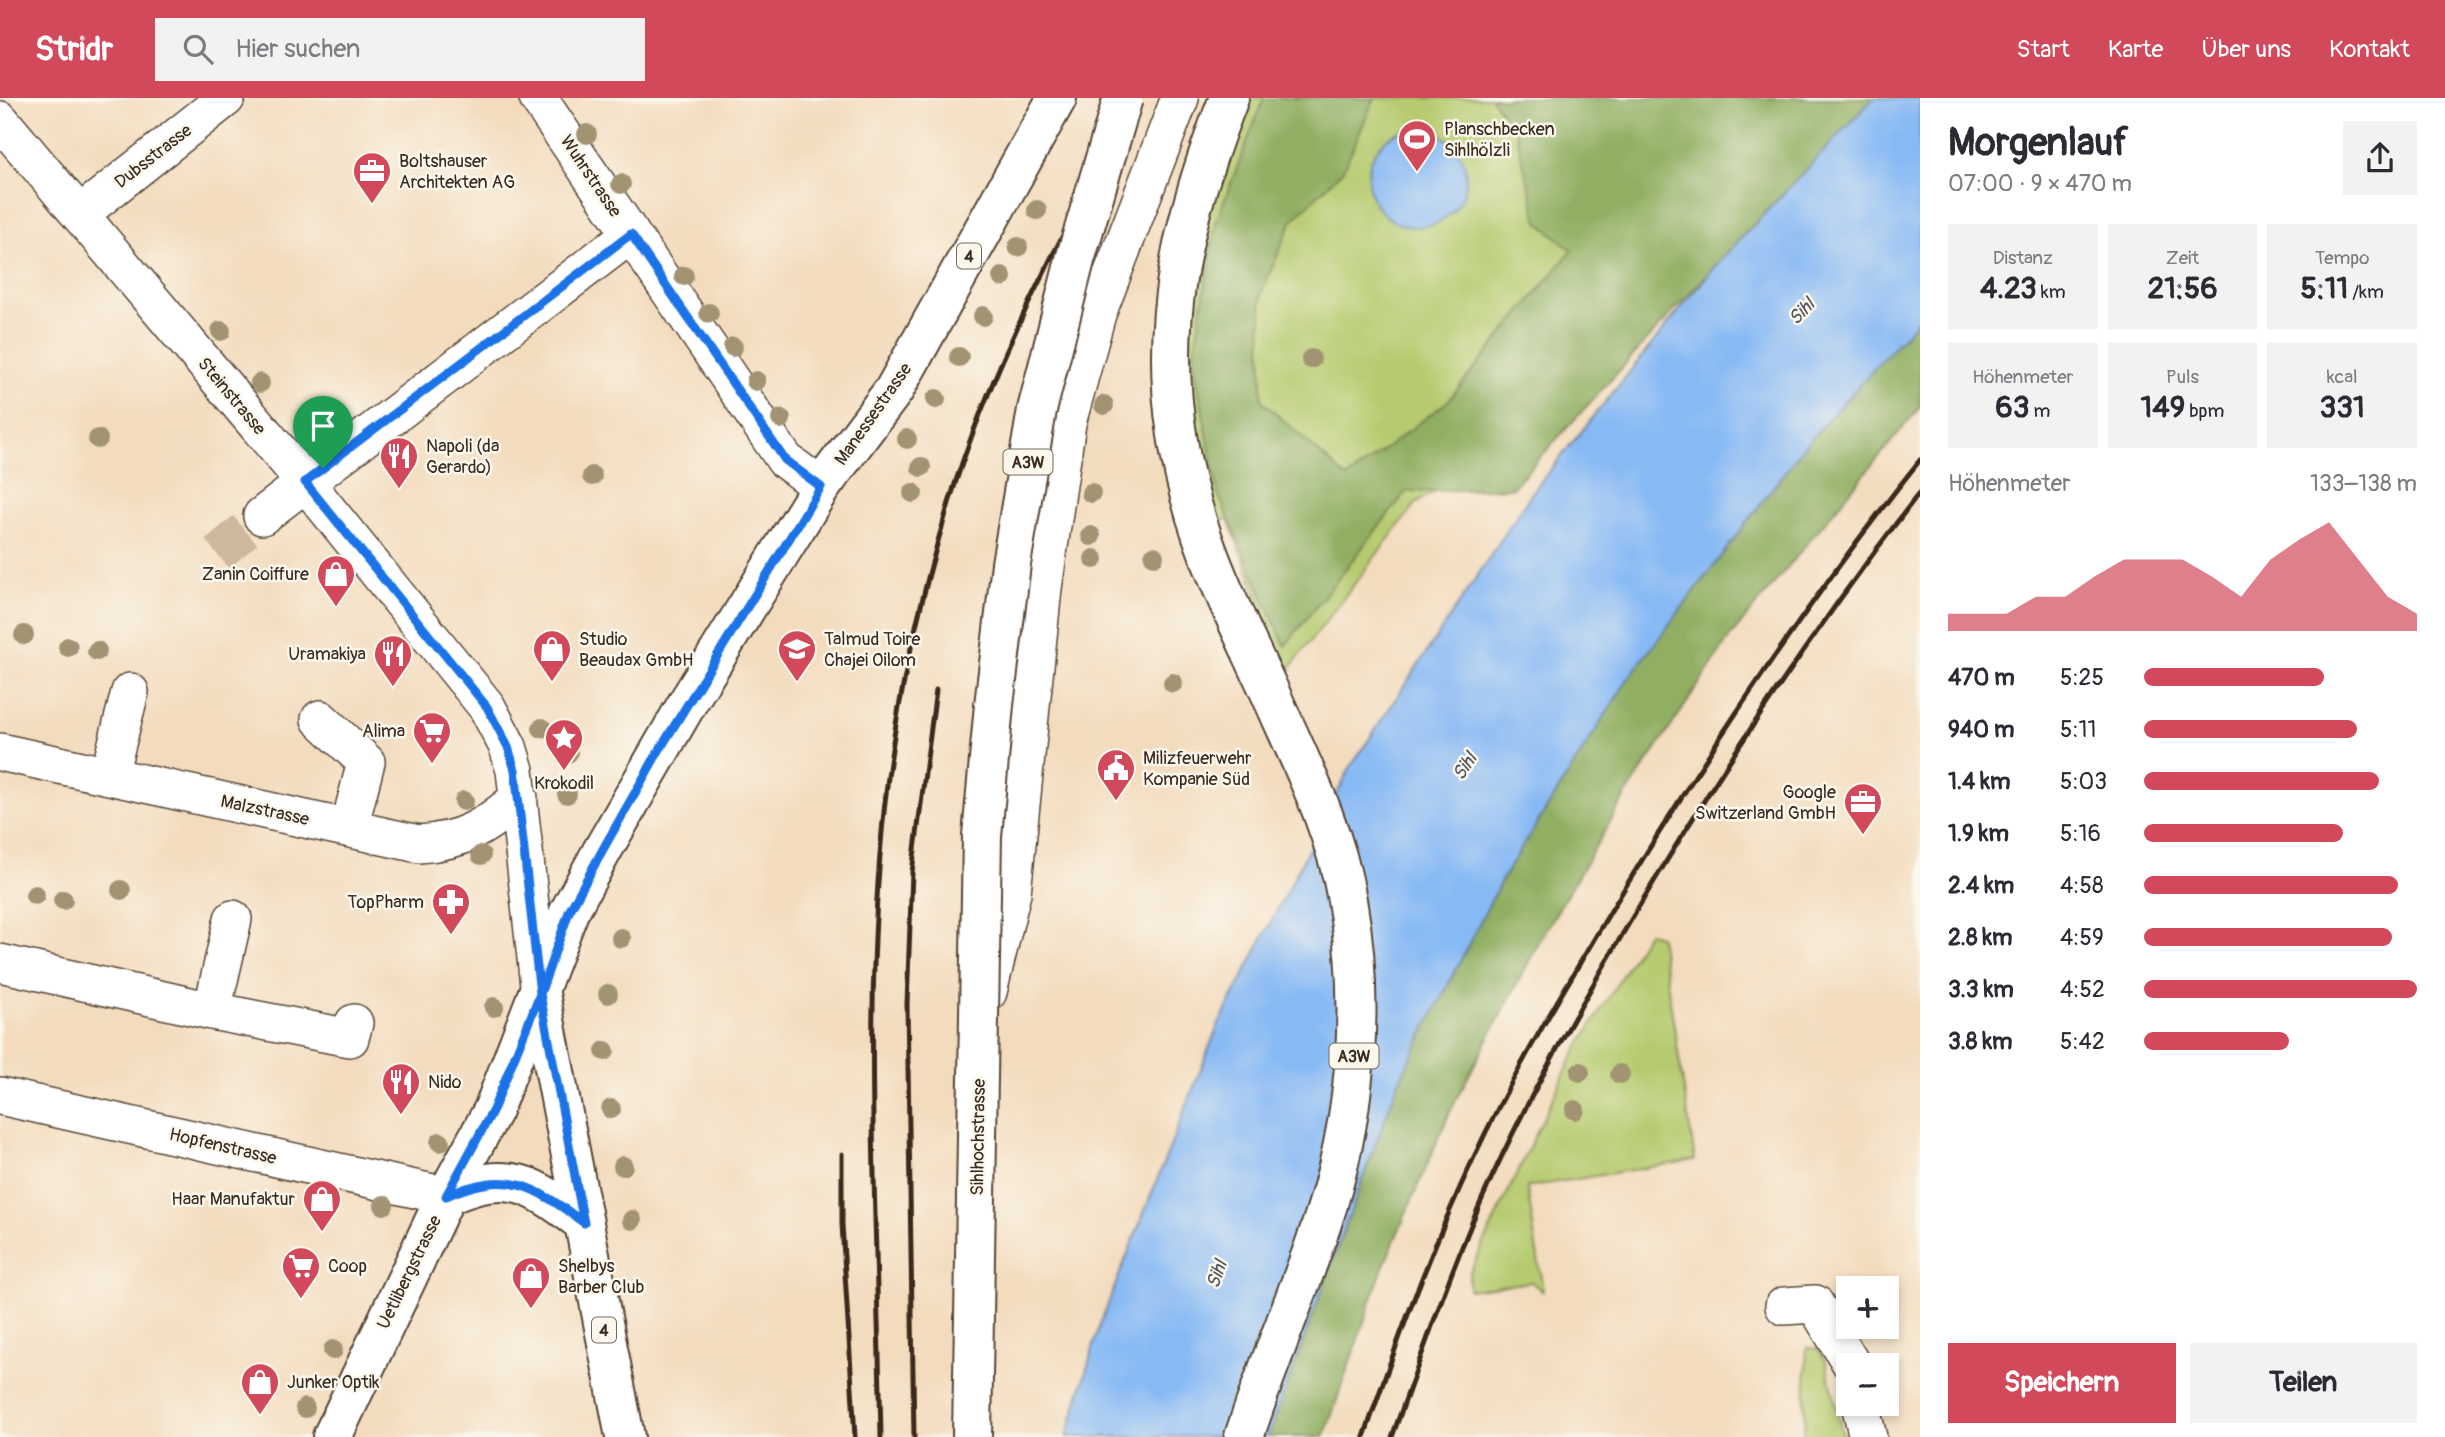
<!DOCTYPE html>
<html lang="de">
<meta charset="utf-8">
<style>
:root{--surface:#fff;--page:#f2f2f3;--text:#2b2b33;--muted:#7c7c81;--accent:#d1495b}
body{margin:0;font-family:Pangolin,sans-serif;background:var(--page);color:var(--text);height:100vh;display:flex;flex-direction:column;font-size:26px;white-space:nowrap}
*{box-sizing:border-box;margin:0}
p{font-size:23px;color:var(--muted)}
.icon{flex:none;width:38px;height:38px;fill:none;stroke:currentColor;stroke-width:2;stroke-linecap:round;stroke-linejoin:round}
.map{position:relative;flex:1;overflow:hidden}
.details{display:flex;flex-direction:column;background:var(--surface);width:525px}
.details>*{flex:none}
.buttons{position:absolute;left:1836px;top:1178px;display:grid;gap:14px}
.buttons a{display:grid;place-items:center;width:63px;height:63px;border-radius:0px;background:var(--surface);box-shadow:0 4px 10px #0003;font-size:35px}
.pin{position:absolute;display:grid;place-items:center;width:60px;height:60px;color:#fff;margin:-72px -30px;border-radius:50% 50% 50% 0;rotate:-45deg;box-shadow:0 0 7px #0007}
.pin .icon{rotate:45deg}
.round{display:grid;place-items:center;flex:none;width:74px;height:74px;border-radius:0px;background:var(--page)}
.summary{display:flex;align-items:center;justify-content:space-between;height:119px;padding:0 28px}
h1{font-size:38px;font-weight:800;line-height:52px}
.metrics{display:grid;grid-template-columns:repeat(3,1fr);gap:10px;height:119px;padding:7px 28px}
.metrics div{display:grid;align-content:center;border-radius:0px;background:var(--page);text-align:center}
.metrics b{font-size:30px;font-weight:800}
.metrics small{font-size:19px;font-weight:400}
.metrics p{font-size:19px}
.chart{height:196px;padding:14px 28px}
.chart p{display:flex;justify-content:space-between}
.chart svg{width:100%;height:126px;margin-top:7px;fill:var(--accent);opacity:.7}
.primary-button{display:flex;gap:14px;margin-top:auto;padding:14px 28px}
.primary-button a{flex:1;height:80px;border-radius:0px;background:var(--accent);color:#fff;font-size:28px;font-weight:800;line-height:80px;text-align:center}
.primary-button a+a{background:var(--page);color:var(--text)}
ul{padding:0 28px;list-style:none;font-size:23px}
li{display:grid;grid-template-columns:112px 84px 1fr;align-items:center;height:52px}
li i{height:18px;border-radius:9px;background:var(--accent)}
header{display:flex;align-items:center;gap:42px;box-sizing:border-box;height:98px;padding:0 35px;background:var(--accent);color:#fff}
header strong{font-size:33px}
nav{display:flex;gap:38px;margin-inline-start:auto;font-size:24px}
.search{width:490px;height:63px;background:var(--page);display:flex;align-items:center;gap:18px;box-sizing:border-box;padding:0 24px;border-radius:0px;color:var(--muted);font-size:26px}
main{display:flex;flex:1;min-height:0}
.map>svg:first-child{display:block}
</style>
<header>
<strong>Stridr</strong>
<div class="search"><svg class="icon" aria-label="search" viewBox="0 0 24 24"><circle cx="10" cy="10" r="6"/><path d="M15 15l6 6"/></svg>Hier suchen</div>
<nav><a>Start</a><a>Karte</a><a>Über uns</a><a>Kontakt</a></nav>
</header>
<main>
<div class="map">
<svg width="1920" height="1339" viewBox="0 0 1920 1339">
<rect width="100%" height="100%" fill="#fbf7ec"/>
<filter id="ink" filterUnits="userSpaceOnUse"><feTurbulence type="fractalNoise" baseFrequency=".0143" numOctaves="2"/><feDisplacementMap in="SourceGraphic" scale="14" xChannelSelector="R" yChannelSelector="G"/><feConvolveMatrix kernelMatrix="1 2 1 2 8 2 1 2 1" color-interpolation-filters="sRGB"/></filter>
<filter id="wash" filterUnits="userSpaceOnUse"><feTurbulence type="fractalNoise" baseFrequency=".00686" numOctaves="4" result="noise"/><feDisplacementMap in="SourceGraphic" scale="28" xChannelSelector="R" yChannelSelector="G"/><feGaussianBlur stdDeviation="1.57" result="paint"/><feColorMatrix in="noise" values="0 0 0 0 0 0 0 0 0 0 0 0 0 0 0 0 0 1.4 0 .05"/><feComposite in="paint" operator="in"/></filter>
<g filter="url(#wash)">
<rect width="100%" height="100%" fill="#f3dcbe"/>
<path fill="#b6cb6f" stroke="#787a46" stroke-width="2" d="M1242 0H1513L1659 127 1469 373 1417 404 1290 570 1271 557 1260 535 1264 515 1228 421 1214 423 1203 386 1187 292 1194 155Z
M1648 834 1660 839 1695 1062 1527 1089 1543 1193 1531 1184 1469 1192V1176L1571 962Z
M1807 1249 1818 1251 1826 1264 1843 1339H1804Z"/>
<path fill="#90af62" stroke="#666c40" stroke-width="2" d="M1264 0H1375L1343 72 1292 123 1261 195 1262 303 1347 380 1448 303 1572 152 1538 124 1515 32 1491 0H1874L1716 167 1512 390 1406 394 1285 548 1218 396 1193 261 1216 124Z
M1920 220V309L1730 539 1626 697 1543 837 1452 1009 1383 1169 1324 1339H1268L1398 985 1501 783 1628 581 1806 346Z"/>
<path fill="#87b9f4" stroke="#617289" stroke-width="2" d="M1874 0H1920V220L1806 346 1628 581 1501 783 1398 985 1268 1339H1067L1100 1226 1218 928 1350 670 1534 392 1716 167Z
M1368 80a49 49 0 1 1 98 0a49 49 0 1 1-98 0Z"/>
</g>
<g filter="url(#ink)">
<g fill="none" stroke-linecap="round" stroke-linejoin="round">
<path stroke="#ceb89e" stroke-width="37" stroke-dasharray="37 18" stroke-linecap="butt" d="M217 456 262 418"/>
<defs>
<path id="minor" d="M538 0 785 362 821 389
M0 22 305 384 487 609 508 649 515 672 540 896
M80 116 226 0
M262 418 631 136
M320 621 366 664 349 730
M0 654 419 746C464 743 485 729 519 700
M109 677 130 594
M0 865 212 913 233 821
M988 894 1012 795 1043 490 1067 325 1097 216 1180 0
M212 913 350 940 354 925
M0 998 446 1098
M1784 1208 1815 1206 1852 1267
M1860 1306 1868 1339"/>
<path id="major" d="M540 896 625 1339
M446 1098C510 1070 532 1086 584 1125
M332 1339 446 1098 493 1012 569 814 602 753 688 604 821 389 894 292 1057 0"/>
<path id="highway" d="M1229 0C1169 152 1148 279 1202 438 1221 493 1248 545 1272 599 1301 665 1335 730 1347 802 1366 909 1356 1025 1321 1128 1297 1199 1267 1268 1244 1339"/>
</defs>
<use href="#minor" stroke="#574536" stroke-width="40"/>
<use href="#major" stroke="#574536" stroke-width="42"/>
<use href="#highway" stroke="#574536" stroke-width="42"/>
<use href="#minor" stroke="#fff" stroke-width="37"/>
<use href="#major" stroke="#fff" stroke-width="38"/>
<use href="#highway" stroke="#fff" stroke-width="38"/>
<path stroke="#3b2a1e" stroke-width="5" d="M842 1056V1126L855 1339
M881 1339C877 1128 862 914 885 704 896 603 920 502 949 405 993 261 1065 131 1136 0
M914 1339 907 906 912 774 936 592
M1364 1339C1397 1244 1431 1150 1474 1059 1514 973 1564 892 1612 811 1706 656 1807 503 1920 362
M1392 1339C1424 1252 1453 1163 1492 1079 1534 988 1584 901 1635 815 1722 669 1816 528 1920 394"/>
<defs>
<path id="highway-bridge" d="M972 1339 982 738 994 607 1011 466 1037 312 1075 162 1123 0"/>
</defs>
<use href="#highway-bridge" stroke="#574536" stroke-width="42" stroke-linecap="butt"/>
<use href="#highway-bridge" stroke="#fff" stroke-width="38"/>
</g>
<g fill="#a29473">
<circle cx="587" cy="36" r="10"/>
<circle cx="621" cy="86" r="10"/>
<circle cx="1037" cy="112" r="10"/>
<circle cx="1018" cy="149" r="10"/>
<circle cx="684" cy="178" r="10"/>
<circle cx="1002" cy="179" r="10"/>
<circle cx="709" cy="215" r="10"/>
<circle cx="983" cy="218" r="10"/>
<circle cx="221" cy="233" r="10"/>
<circle cx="733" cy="249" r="10"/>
<circle cx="959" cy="259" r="10"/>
<circle cx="1311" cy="261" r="10"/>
<circle cx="756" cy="283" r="10"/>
<circle cx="260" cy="285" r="10"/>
<circle cx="936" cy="301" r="10"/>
<circle cx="1104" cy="307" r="10"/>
<circle cx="781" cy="321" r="10"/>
<circle cx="98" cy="341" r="10"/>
<circle cx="907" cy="341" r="10"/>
<circle cx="921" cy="369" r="10"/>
<circle cx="592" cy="378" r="10"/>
<circle cx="913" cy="395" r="10"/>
<circle cx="1091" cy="395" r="10"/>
<circle cx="1091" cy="438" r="10"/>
<circle cx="1154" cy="458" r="10"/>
<circle cx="1094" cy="461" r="10"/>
<circle cx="24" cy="537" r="10"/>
<circle cx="68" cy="549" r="10"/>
<circle cx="97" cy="553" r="10"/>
<circle cx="1173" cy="585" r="10"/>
<circle cx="542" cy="630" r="10"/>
<circle cx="568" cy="655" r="10"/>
<circle cx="567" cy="696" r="10"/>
<circle cx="464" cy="703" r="10"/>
<circle cx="481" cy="757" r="10"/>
<circle cx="121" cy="792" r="10"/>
<circle cx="35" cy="797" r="10"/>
<circle cx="63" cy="802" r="10"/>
<circle cx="621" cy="840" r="10"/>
<circle cx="608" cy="896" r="10"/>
<circle cx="494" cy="909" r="10"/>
<circle cx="605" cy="953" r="10"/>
<circle cx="1580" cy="974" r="10"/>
<circle cx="1620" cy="976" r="10"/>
<circle cx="611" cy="1011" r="10"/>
<circle cx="1575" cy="1012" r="10"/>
<circle cx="440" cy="1044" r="10"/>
<circle cx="623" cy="1068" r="10"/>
<circle cx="384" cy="1107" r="10"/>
<circle cx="632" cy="1122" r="10"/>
<circle cx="333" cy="1252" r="10"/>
<circle cx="305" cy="1310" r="10"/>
</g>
</g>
<g fill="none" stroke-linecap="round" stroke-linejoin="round" filter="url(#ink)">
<defs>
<path id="route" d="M323 370 305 384 487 609 508 649 515 672 540 896 493 1012 446 1098C508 1071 533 1087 584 1125L540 896 569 814 602 753 657 656 821 389 785 362 631 136 323 370"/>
</defs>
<use href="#route" stroke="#fff" stroke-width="14"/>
<use href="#route" stroke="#1a73e8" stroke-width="9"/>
</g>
<defs>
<symbol id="stadium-pin" viewBox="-11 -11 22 30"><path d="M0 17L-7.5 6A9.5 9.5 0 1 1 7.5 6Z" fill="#d1495b" stroke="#fbf7ec"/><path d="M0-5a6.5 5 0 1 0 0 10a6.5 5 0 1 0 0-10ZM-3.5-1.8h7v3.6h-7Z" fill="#fff"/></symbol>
<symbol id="office-pin" viewBox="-11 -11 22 30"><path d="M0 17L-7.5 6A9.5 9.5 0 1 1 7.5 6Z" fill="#d1495b" stroke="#fbf7ec"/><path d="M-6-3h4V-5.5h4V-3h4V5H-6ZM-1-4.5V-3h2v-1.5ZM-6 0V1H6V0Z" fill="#fff"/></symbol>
<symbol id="restaurant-pin" viewBox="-11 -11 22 30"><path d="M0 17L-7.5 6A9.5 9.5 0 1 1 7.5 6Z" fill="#d1495b" stroke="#fbf7ec"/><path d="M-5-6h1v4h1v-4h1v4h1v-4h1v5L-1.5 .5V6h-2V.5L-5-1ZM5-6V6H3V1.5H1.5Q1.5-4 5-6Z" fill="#fff"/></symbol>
<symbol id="shop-pin" viewBox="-11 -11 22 30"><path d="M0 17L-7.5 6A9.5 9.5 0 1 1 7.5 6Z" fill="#d1495b" stroke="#fbf7ec"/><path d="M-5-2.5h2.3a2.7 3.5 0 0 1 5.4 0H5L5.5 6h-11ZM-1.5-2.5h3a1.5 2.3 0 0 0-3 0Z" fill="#fff"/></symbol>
<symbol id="school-pin" viewBox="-11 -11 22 30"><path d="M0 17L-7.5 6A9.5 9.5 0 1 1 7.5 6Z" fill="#d1495b" stroke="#fbf7ec"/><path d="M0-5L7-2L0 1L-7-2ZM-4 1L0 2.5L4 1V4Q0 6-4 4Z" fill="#fff"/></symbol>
<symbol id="supermarket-pin" viewBox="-11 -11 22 30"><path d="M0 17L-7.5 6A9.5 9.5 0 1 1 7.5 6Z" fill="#d1495b" stroke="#fbf7ec"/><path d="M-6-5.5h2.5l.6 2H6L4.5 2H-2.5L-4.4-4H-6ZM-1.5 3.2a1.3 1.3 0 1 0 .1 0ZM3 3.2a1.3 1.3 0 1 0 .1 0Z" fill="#fff"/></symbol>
<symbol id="sight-pin" viewBox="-11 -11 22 30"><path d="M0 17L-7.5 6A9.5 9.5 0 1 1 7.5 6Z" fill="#d1495b" stroke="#fbf7ec"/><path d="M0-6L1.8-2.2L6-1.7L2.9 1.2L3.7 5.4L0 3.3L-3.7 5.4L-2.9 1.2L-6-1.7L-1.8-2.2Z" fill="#fff"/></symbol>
<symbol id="civic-pin" viewBox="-11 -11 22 30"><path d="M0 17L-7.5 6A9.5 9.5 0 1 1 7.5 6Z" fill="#d1495b" stroke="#fbf7ec"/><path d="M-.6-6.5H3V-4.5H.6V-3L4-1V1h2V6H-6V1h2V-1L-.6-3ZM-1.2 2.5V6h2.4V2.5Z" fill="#fff"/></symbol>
<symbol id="pharmacy-pin" viewBox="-11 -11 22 30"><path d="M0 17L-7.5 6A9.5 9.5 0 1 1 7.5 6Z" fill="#d1495b" stroke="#fbf7ec"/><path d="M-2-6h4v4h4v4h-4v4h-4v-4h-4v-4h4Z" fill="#fff"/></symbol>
</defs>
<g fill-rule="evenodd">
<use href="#stadium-pin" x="1395" y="19" width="44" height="60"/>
<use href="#office-pin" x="350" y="51" width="44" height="60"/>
<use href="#restaurant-pin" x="377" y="336" width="44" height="60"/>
<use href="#shop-pin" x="314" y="454" width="44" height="60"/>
<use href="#shop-pin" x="530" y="529" width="44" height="60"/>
<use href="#school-pin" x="775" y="529" width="44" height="60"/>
<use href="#restaurant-pin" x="371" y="534" width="44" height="60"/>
<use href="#supermarket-pin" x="410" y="611" width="44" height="60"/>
<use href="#sight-pin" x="542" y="618" width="44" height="60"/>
<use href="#civic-pin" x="1094" y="648" width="44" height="60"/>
<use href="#office-pin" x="1841" y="682" width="44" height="60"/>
<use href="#pharmacy-pin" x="429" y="782" width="44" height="60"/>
<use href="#restaurant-pin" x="379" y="962" width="44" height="60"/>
<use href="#shop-pin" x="300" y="1079" width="44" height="60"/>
<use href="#supermarket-pin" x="279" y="1146" width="44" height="60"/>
<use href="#shop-pin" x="509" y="1156" width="44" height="60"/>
<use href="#shop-pin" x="238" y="1262" width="44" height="60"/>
</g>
<g text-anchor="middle" stroke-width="5" stroke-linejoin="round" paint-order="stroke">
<g fill="#fbf7ec" stroke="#75685c" stroke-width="2">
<rect x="957" y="145.5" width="24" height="25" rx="5"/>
<rect x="1003.5" y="351.5" width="49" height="25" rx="5"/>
<rect x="1329.5" y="945.5" width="49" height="25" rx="5"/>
<rect x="592" y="1219.5" width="24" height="25" rx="5"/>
</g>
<g font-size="16" font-weight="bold" fill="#3b2a1e">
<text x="969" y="164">4</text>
<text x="1028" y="370">A3W</text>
<text x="1354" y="964">A3W</text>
<text x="604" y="1238">4</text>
</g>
<g font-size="18" fill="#3b2a1e" stroke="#fbf7ec" text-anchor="start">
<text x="1444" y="37">Planschbecken<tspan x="1444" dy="21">Sihlhölzli</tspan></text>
<text x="399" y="69">Boltshauser<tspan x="399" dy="21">Architekten AG</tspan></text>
<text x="426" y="354">Napoli (da<tspan x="426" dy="21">Gerardo)</tspan></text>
<text x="309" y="482" text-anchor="end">Zanin Coiffure</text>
<text x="579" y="547">Studio<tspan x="579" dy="21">Beaudax GmbH</tspan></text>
<text x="824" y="547">Talmud Toire<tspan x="824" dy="21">Chajei Oilom</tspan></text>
<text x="366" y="562" text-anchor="end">Uramakiya</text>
<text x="405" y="639" text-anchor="end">Alima</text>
<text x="1143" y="666">Milizfeuerwehr<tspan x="1143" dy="21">Kompanie Süd</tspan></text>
<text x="564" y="691" text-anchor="middle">Krokodil</text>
<text x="1836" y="700" text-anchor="end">Google<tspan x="1836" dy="21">Switzerland GmbH</tspan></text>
<text x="424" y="810" text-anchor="end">TopPharm</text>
<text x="428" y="990">Nido</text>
<text x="295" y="1107" text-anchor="end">Haar Manufaktur</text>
<text x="328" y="1174">Coop</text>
<text x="558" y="1174">Shelbys<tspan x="558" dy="21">Barber Club</tspan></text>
<text x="287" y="1290">Junker Optik</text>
</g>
<g font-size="18" fill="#3b2a1e" stroke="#fbf7ec">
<text transform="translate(153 58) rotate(-38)" y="6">Dubsstrasse</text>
<text transform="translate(591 78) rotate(56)" y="6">Wuhrstrasse</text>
<text transform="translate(232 298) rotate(50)" y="6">Steinstrasse</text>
<text transform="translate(873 316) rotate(-55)" y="6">Manessestrasse</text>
<text transform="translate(265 712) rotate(12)" y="6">Malzstrasse</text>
<text transform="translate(978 1039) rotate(-89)" y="6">Sihlhochstrasse</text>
<text transform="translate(223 1048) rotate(13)" y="6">Hopfenstrasse</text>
<text transform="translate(409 1174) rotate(-64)" y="6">Uetlibergstrasse</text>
</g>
<g font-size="19" font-style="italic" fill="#52555e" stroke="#fbf7ec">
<text transform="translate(1801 213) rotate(-46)" y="7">Sihl</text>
<text transform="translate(1464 668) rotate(-57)" y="7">Sihl</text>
<text transform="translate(1216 1176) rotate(-71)" y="7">Sihl</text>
</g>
</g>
</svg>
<div class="buttons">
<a>+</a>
<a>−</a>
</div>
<div class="pin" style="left:323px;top:370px;background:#1e9e55"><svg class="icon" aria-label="arrive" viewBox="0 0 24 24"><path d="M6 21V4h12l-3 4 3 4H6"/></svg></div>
</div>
<section class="details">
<div class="summary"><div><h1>Morgenlauf</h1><p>07:00 · 9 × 470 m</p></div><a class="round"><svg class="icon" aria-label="share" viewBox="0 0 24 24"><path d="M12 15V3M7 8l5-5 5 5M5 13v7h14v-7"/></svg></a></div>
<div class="metrics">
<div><p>Distanz</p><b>4.23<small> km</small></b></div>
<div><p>Zeit</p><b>21:56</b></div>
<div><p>Tempo</p><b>5:11<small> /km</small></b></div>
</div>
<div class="metrics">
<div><p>Höhenmeter</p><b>63<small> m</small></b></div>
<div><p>Puls</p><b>149<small> bpm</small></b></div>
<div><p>kcal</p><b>331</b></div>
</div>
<div class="chart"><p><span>Höhenmeter</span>133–138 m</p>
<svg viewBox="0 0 160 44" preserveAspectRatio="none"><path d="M0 44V38L10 38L20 38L30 32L40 32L50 25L60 19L70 19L80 19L90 25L100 32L110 19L120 12L130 6L140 19L150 32L160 38V44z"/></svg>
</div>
<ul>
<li><b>470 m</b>5:25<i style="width:66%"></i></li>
<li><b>940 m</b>5:11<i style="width:78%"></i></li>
<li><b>1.4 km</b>5:03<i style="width:86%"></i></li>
<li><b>1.9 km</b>5:16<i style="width:73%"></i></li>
<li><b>2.4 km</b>4:58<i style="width:93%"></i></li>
<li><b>2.8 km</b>4:59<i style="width:91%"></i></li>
<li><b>3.3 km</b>4:52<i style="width:100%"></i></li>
<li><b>3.8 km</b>5:42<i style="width:53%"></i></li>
</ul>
<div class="primary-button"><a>Speichern</a><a>Teilen</a></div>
</section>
</main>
